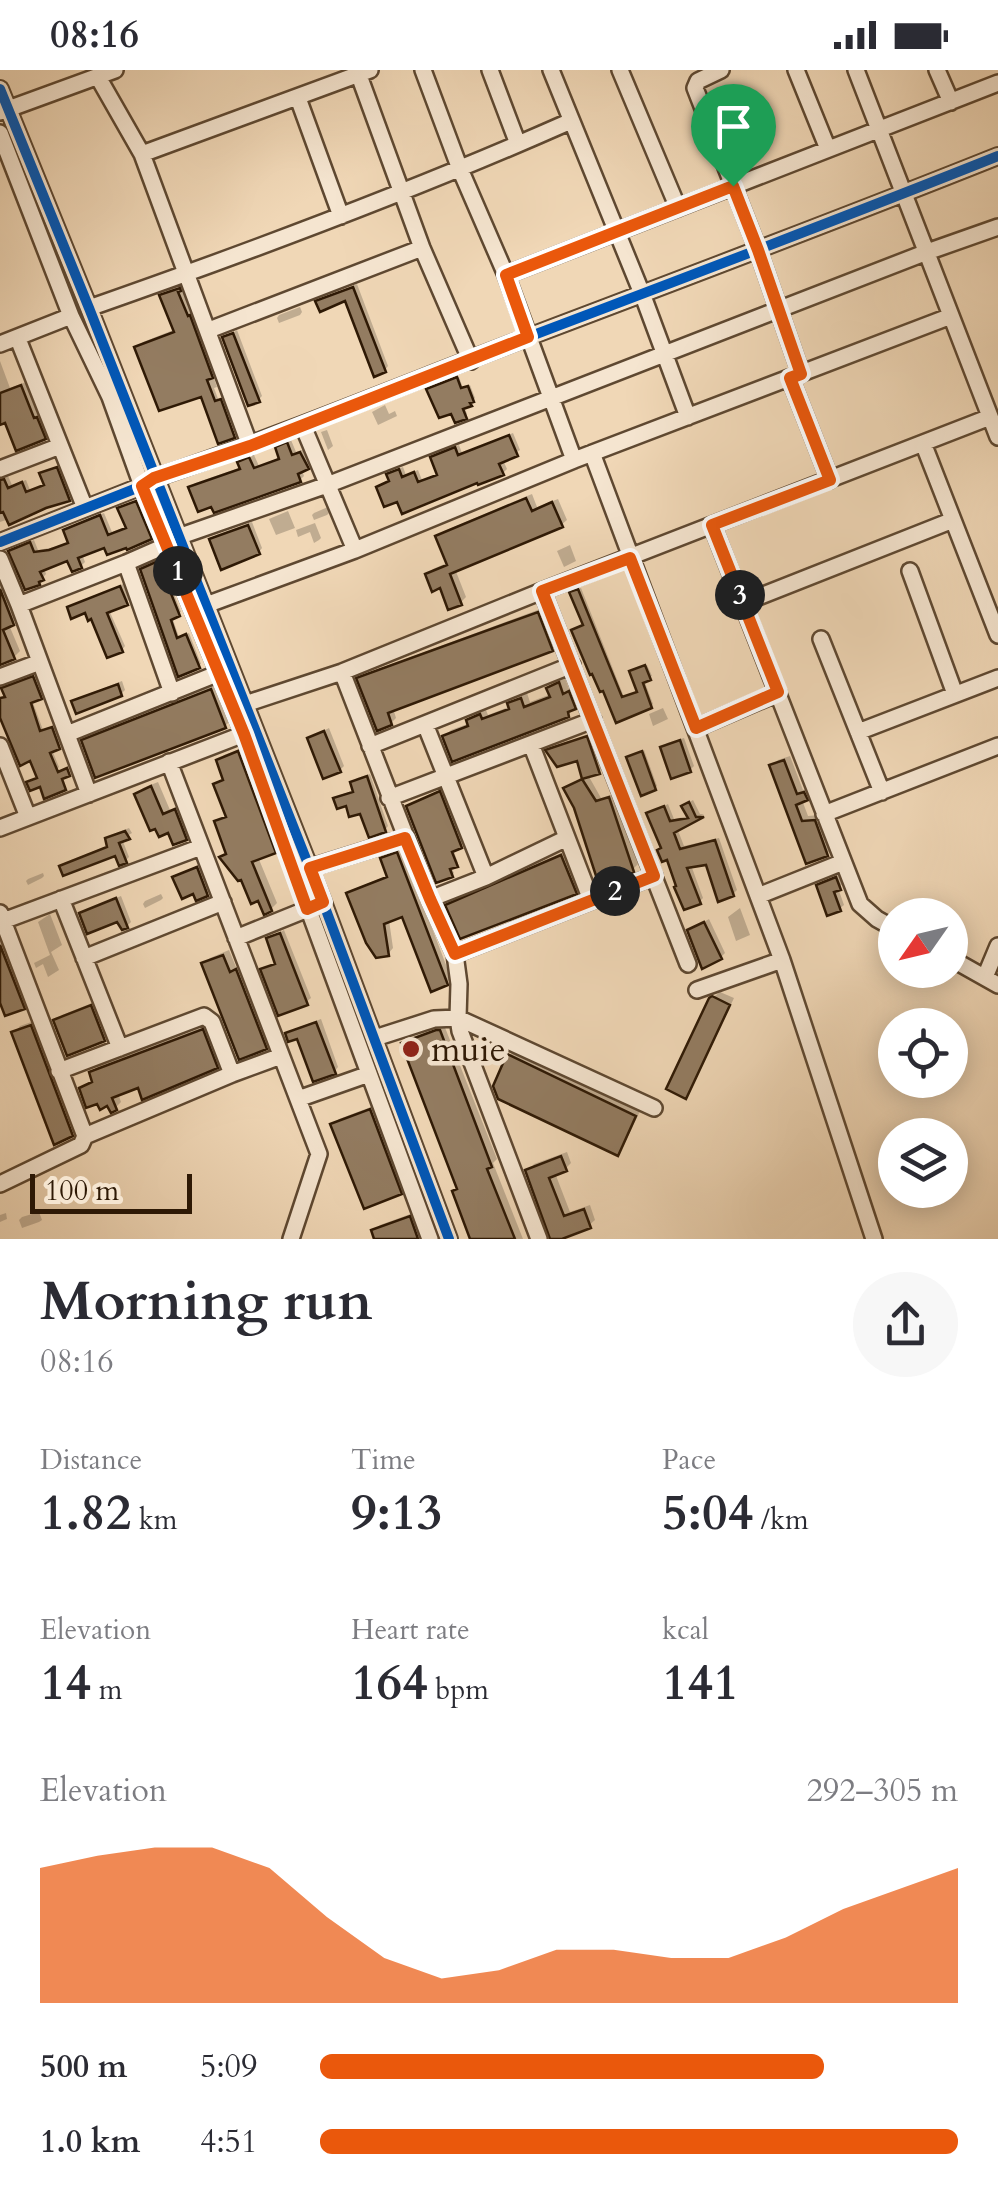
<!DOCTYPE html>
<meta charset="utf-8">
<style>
:root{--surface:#fff;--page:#f7f7f7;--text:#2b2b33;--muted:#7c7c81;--accent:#ea580c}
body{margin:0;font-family:Cardo,serif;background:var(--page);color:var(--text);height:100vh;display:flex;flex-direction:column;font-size:38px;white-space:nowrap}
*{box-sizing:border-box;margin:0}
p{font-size:32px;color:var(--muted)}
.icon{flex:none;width:55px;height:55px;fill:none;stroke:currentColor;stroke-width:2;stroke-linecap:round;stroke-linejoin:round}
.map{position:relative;height:1169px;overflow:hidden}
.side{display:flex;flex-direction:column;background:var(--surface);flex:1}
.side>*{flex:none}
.needle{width:65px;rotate:236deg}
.tools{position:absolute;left:878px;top:828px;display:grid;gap:20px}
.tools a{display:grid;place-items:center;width:90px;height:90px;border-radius:50%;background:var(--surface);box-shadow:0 5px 25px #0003;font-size:50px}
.scale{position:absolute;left:30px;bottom:25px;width:162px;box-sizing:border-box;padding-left:10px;border:5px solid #2e1905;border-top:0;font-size:28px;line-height:35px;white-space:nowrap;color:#2e1905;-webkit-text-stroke:8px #f5e5d0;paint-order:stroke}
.pin{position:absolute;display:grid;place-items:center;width:85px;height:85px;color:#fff;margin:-102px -42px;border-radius:50% 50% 50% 0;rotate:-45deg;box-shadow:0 0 10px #0007}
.pin .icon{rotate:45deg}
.km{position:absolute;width:50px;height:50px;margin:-25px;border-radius:50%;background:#222;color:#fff;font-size:28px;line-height:50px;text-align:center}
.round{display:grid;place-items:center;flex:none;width:105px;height:105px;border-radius:52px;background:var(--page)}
.headline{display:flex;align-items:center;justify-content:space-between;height:170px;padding:0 40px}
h1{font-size:55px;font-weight:700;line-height:75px}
.metrics{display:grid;grid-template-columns:repeat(3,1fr);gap:15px;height:170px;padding:10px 40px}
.metrics div{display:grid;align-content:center}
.metrics b{font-size:50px;font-weight:700}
.metrics small{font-size:28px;font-weight:400}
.metrics p{font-size:28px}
.chart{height:280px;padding:20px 40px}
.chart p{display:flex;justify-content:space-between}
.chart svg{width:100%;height:180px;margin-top:10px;fill:var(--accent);opacity:.7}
ul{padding:0 40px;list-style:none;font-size:32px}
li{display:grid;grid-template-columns:160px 120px 1fr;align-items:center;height:75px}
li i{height:25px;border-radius:12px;background:var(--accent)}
.status{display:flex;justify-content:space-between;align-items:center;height:70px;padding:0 50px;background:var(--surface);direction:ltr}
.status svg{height:28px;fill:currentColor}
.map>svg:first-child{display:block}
</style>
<div class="status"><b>08:16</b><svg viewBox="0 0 49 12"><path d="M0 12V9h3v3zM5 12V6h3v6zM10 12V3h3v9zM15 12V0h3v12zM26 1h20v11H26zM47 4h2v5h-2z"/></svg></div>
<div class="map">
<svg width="998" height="1169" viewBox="0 0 998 1169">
<rect width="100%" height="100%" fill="#f0d7b6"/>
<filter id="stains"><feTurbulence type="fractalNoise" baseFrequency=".002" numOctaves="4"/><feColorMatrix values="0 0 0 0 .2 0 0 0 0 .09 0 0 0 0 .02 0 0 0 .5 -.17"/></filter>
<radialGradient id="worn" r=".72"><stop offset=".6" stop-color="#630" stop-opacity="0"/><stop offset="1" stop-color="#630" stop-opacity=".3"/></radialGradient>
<path fill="#0003" d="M184 214 217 300 213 305 217 317 214 318 232 366 202 324 137 278 143 272 176 259 162 226 168 220Z
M357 214 388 296 385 300 346 227 318 232 322 228Z
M300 237 302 242 300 245 279 253 277 248 279 245Z
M237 260 262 326 258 330 225 268Z
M0 291 10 318 26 312 38 346 41 345 49 363 44 367 7 350 0 353Z
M459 307 463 318 470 315 475 328 470 334 464 336 467 344 465 347 453 340 431 318Z
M385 335 389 344 395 341 397 346 378 355 372 342Z
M327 360 333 376 328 380 321 362Z
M513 363 520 380 503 390 507 399 503 403 398 429 378 417 392 410 389 405 393 401 403 397 406 405 418 400 422 410 439 403 433 388 437 384 459 375 462 383Z
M291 370 296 382 305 379 312 393 302 400 304 406 300 410 191 417 195 413 242 397 240 393 254 385 259 396 281 387 278 378Z
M61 394 73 425 69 429 0 452V405L8 406 12 415 26 410 30 420 46 414 42 404Z
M532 424 537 437 558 429 567 450 561 455 455 499 466 527 460 533 428 504 433 499 449 492 438 467 444 461Z
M140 428 154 463 150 467 105 474 82 484 85 492 81 496 68 488 44 498 46 504 39 512 11 482 15 478 34 470 38 480 55 477 70 471 66 461 70 456 104 443 112 462 128 456 120 439Z
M328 437 330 442 327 445 314 450 312 445 314 443Z
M288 441 295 458 276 465 269 449Z
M252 452 262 478 259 482 212 469 216 465Z
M315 453 321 468 319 470 314 473 310 462 298 467 296 460Z
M570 475 576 491 564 497 557 481Z
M161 491 181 542 172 547 179 567 189 563 201 594 180 604 145 498Z
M0 508 7 527 11 526 19 547 9 555 20 581 14 587 0 592Z
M123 514 129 530 109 540 125 576 122 580 87 540 70 538Z
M581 518 624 627 640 621 634 600 647 595 652 606 644 610 653 634 651 636 617 650 574 521Z
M543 538 557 574 552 579 393 638 396 648 391 653 359 609 365 604Z
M36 606 43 625 32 630 43 660 55 656 62 674 52 680 59 697 42 714 29 712 39 707 0 639V629L7 626V616Z
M565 608 569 619 575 617 581 631 568 645 445 666 451 660 470 653 469 650 475 644 486 640 488 645 511 636 510 634 516 628 527 623 530 632 551 624 549 618 555 612Z
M122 611 125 620 121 624 74 632 78 628Z
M217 614 231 650 225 656 84 671 90 665Z
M663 638 668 649 653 656 649 644Z
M329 658 344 696 340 700 310 668Z
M591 664 603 697 599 702 588 705 601 728 614 724 638 794 633 799 576 737 566 719 585 707 579 688 549 681 553 677Z
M684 668 694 696 690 700 663 678 667 673Z
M245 677 281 775 275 781 258 787 277 833 271 839 243 807 222 788 228 782 217 752 228 744 216 714 225 707 218 691 224 685Z
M644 680 657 716 655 718 631 685Z
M790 686 803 720 810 717 812 722 802 730 808 746 820 745 833 778 827 784 808 791 772 696 778 690Z
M370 704 388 756 385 760 361 741 336 729 340 725 355 720 353 712 357 708Z
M158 712 170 740 181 735 192 762 186 768 137 724 143 718Z
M441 721 463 774 453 779 458 793 451 797 454 803 452 805 410 734Z
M693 730 700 744H704L677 758 684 776 719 768 737 820 733 824 707 793 691 795 703 828 699 832 663 777 649 744 668 734 674 749 689 746 688 733Z
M129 758 132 763 122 769 129 787 125 791 117 782 62 796 65 793 109 775 107 769 111 765Z
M402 779 451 908 446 913 404 844 389 850 393 878 388 884 349 824 354 819 389 805 383 788 388 783Z
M568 780 581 816 575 822 448 836 454 830Z
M201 794 211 820 207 824 175 808 179 804Z
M43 803 44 806 42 808 28 815 26 811 28 809Z
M840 804 844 813 838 818 844 835 839 839 819 816 823 811Z
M161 824 163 828 161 830 145 838 143 834 145 831Z
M121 826 131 852 127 856 118 849 82 844 86 840Z
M740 838 750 865 736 871 728 847Z
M50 844 62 875 51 882 59 900 48 907 43 894 36 898 34 893 50 885 38 852Z
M709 849 725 883 721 887 690 860Z
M0 850 29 931 23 937 0 926Z
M284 860 311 928 306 932 263 900 277 892 269 869Z
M229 880 236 897 242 895 272 971 265 977 204 894 210 888Z
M720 922 734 928 691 1020 685 1026 711 929Z
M97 931 110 963 104 969 56 951 62 945Z
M321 949 338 997 334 1002 298 966 288 964 292 960Z
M37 950 77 1057 71 1064 14 963 20 956Z
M209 955 222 990 216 996 139 1015 118 1023 121 1032 115 1038 82 1019 94 1010 92 1002 98 996Z
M444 955 497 1089 493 1093 523 1169H473L459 1118 404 974 410 968Z
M515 980 641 1039 623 1077 617 1083 509 986Z
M376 1035 406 1116 400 1122 333 1055 339 1049Z
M567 1082 571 1093 565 1099 555 1103 570 1142 590 1135 595 1150 588 1156 552 1169 528 1101 534 1094Z
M39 1142 42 1150 39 1152 22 1158 19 1150 22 1147Z
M416 1142 427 1169H377L374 1161 380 1155Z
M6 1143 7 1149 0 1152V1145Z"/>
<path fill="#937c61" stroke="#2e1905" stroke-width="2.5" d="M353 217 386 302 374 307 345 231 320 242 315 231Z
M180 218 181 221 178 222 188 246 190 245 213 308 207 310 215 331 221 329 235 368 218 374 201 327 159 341 134 277 174 262 159 225Z
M233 263 260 332 248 336 222 267Z
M457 307 461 318 468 316 474 332 470 333 472 336 463 339 467 349 455 353 451 344 439 348 426 319Z
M21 315 34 348 37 347 46 369 16 381 5 353 0 355V323Z
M509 365 518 386 499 394 504 405 478 415 477 413 402 444 397 432 384 437 376 417 389 411 386 404 399 399 402 407 414 402 418 412 437 405 430 387 455 377 458 385Z
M287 372 292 385 300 382 309 399 298 404 301 412 214 443 211 437 198 442 188 417 240 399 237 392 249 387 254 398 279 389 275 377Z
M57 397 70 431 46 438 9 455 3 442 0 443V410L4 409 8 418 22 412 26 422 44 415 39 403Z
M526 428 532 441 552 432 563 457 450 504 462 535 448 540 440 518 432 522 425 504 447 495 435 466Z
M136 431 152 469 127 480 126 478 107 485 104 478 78 488 82 498 72 502 67 491 40 502 44 510 39 512 40 515 25 520 8 481 30 472 34 482 49 480 68 473 63 460 100 445 108 465 126 458 117 438Z
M248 455 260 484 221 500 209 469Z
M158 491 180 546 171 550 177 568 186 564 200 598 178 607 140 499Z
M120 516 128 535 107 543 123 582 107 588 91 549 88 551 85 543 71 549 67 537Z
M0 519 14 555 3 560 15 589 0 595Z
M578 519 622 627 637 622 629 601 645 595 651 610 643 613 652 638 616 653 603 621 600 622 592 604 590 605 571 560 583 555 569 522Z
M538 542 553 581 388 643 392 655 377 661 356 608Z
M33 606 42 629 31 633 40 661 52 657 60 679 50 683 58 702 67 698 70 706 62 709 66 720 44 729 40 717 30 721 26 712 37 708 30 691 20 696 0 648V628L5 627 1 618Z
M559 612 563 624 569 621 576 639 568 642 569 647 452 692 442 666 468 656 466 650 480 644 482 649 509 639 507 633 521 628 524 637 550 627 546 618Z
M118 614 122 626 76 644 71 631Z
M211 619 226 658 95 708 81 670Z
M324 661 341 702 323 709 307 668Z
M587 666 600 704 582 709 577 691 557 697 545 680Z
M680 670 691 702 671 709 660 677Z
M238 681 276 783 252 792 272 841 264 845 258 831 251 834 241 810 238 811 219 787 226 784 214 751 226 747 213 714 223 710 216 690Z
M642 681 656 720 641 726 626 687Z
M784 690 797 724 804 722 808 730 796 735 802 751 815 750 828 786 806 794 769 695Z
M367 706 386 762 369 768 360 744 349 747 346 736 337 739 333 728 353 722 350 712Z
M582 709 596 731 609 727 634 802 599 815 574 738 563 718Z
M151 716 163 744 175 739 187 770 173 775 168 763 159 767 155 759 150 761 134 724Z
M440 721 462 778 452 782 458 797 450 799 453 807 436 813 406 736Z
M689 732 696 747H704L674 763 680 779 715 770 734 826 718 832 706 795 687 798 701 834 684 840 674 817 676 816 667 790 662 792 657 780 661 778 646 743 664 736 670 751 688 748 681 736Z
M125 761 130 769 119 773 127 793 119 796 115 786 63 806 59 796 107 777 105 768Z
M397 782 448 915 431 922 402 847 384 854 389 886 376 888 366 873 346 823 387 807 380 788Z
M561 785 577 824 460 869 445 835Z
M197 797 208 826 196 831 193 824 182 829 172 807Z
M836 807 841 820 834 822 841 841 827 846 816 815Z
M116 828 128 858 122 860 117 852 87 864 79 843Z
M704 852 722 889 702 899 687 860Z
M280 863 308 935 278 946 260 899 275 894 266 868Z
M0 875 25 939 5 946 0 933Z
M223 885 230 902 236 899 267 979 239 990 201 893Z
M712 926 730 935 686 1029 666 1019 709 928Z
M91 935 105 971 67 986 53 950Z
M316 952 336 1004 313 1012 297 969 288 972 285 963Z
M31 955 73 1066 54 1075 11 962Z
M203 959 218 998 142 1030 138 1018 112 1028 117 1040 111 1043 107 1036 100 1040 97 1034 86 1038 79 1018 92 1012 89 1002Z
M436 960H440L492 1097 487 1099 515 1169H470L452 1121 457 1119 401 973Z
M507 984 636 1046 618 1086 498 1029 493 1016Z
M370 1039 402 1124 364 1139 330 1054Z
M561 1086 567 1101 549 1108 564 1146 584 1139 591 1158 562 1169H550L525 1100Z
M410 1146 418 1169H374L371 1160Z"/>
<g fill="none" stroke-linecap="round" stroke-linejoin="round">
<defs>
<path id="minor" d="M357 0 422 178 471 291
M423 0 460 99 506 205 574 390
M490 0 518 74
M551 0 643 226 688 347
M620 0 678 138
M721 0 698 11 695 18 758 180 801 304
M796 0 828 79
M856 0 998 367
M937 0 951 32
M98 7 142 84 250 376
M0 19 89 238 323 832 449 1169
M298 28 341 146
M0 42 115 0
M0 63 71 246 110 327 142 416 244 664 430 1169
M142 84 370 0
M506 205 998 13
M89 238C252 181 413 121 571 51
M209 260 422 178
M18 269 85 438
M0 274 71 246
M790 308 830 410
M303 356 355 480
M923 373 998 565
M592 383 782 890 874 1169
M0 399 60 376
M712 455 860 834 877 849 895 859
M178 467 327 415 927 182 998 157
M0 472 142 416 155 408C282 365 405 314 531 266 687 207 843 148 998 86
M0 489 19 535 89 724
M126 493 172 623
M910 501 955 624
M542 521 688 894
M743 533 953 450
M19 535 126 493 167 475
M206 535 355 480 574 390 951 246
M821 569 882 722
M342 602 430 829 455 884 459 914 458 948 460 961 539 1169
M0 607 40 592
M245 634 342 602 542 521 990 347
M425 654 486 807
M696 658 778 623
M858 662 998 608
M67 664 219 603
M531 674 591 830
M0 676 28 747
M370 676 572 595
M169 692 319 1084 291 1169
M389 728 593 650
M824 744 998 676
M0 758 244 664
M309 798 405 768
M758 826 843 792
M61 829 120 978
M430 829 486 807 567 768
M0 843 85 1066
M3 851 201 777
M236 868 315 836
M455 884 654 806
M84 888 223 832
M950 888 998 915
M985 907 998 876
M697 920 782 890
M375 968 434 949 458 948 654 1038
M59 1001 204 946 212 952 232 1004
M298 1029 369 1004
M0 1114 81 1075 85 1066 232 1004 281 986"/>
</defs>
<use href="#minor" stroke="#5e4831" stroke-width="20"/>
<use href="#minor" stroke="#f5e5d0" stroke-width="15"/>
<defs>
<path id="cycleway" d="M0 19 89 238 323 832 449 1169
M0 472 142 416 155 408C282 365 405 314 531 266 687 207 843 148 998 86"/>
</defs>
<use href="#cycleway" stroke="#f5e5d0" stroke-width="16"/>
<use href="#cycleway" stroke="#0057b8" stroke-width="10"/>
</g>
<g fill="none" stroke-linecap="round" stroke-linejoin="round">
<defs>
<path id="route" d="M733 116 758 180 801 304 790 308 830 410 712 455 778 622 696 658 630 488 542 521 654 806 455 884 430 829 405 768 310 798 323 832 307 839 244 664 142 416 154 408 250 376 528 267 506 205Z"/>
</defs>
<use href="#route" stroke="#fff" stroke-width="20"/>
<use href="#route" stroke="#ea580c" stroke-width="12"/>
</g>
<circle fill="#8f2418" stroke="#f5e5d0" stroke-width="4" cx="411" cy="979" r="10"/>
<g text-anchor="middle" stroke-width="9" stroke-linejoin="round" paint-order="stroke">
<g font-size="35" fill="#2e1905" stroke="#f5e5d0" text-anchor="start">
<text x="431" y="991">muie</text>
</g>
</g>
<rect width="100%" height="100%" filter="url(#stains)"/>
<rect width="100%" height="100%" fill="url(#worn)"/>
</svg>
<div class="tools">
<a><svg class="needle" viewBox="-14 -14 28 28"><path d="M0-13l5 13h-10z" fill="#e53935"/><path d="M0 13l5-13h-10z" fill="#7c7c81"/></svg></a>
<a><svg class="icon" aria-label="locate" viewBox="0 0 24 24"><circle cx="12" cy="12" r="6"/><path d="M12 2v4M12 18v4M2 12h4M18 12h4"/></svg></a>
<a><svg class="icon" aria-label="layers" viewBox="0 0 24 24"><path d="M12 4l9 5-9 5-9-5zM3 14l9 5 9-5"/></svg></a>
</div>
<div class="scale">100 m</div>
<div class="pin" style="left:733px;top:116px;background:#1e9e55"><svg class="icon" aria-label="arrive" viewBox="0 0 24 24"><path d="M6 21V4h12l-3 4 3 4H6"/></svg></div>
<b class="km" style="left:178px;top:501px">1</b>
<b class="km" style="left:615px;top:821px">2</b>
<b class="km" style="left:740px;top:525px">3</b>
</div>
<section class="side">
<div class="headline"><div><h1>Morning run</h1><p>08:16</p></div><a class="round"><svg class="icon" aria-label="share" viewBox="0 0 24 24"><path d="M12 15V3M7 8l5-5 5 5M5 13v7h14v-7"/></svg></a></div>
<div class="metrics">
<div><p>Distance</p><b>1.82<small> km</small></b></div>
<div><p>Time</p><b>9:13</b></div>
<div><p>Pace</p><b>5:04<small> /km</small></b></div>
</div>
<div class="metrics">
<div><p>Elevation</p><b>14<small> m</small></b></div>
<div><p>Heart rate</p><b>164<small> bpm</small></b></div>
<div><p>kcal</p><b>141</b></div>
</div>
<div class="chart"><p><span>Elevation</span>292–305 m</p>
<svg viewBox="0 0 160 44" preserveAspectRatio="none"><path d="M0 44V11L10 8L20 6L30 6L40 11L50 23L60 33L70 38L80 36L90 31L100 31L110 33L120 33L130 28L140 21L150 16L160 11V44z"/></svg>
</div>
<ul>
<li><b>500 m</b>5:09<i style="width:79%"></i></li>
<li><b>1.0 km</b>4:51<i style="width:100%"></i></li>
</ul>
</section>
